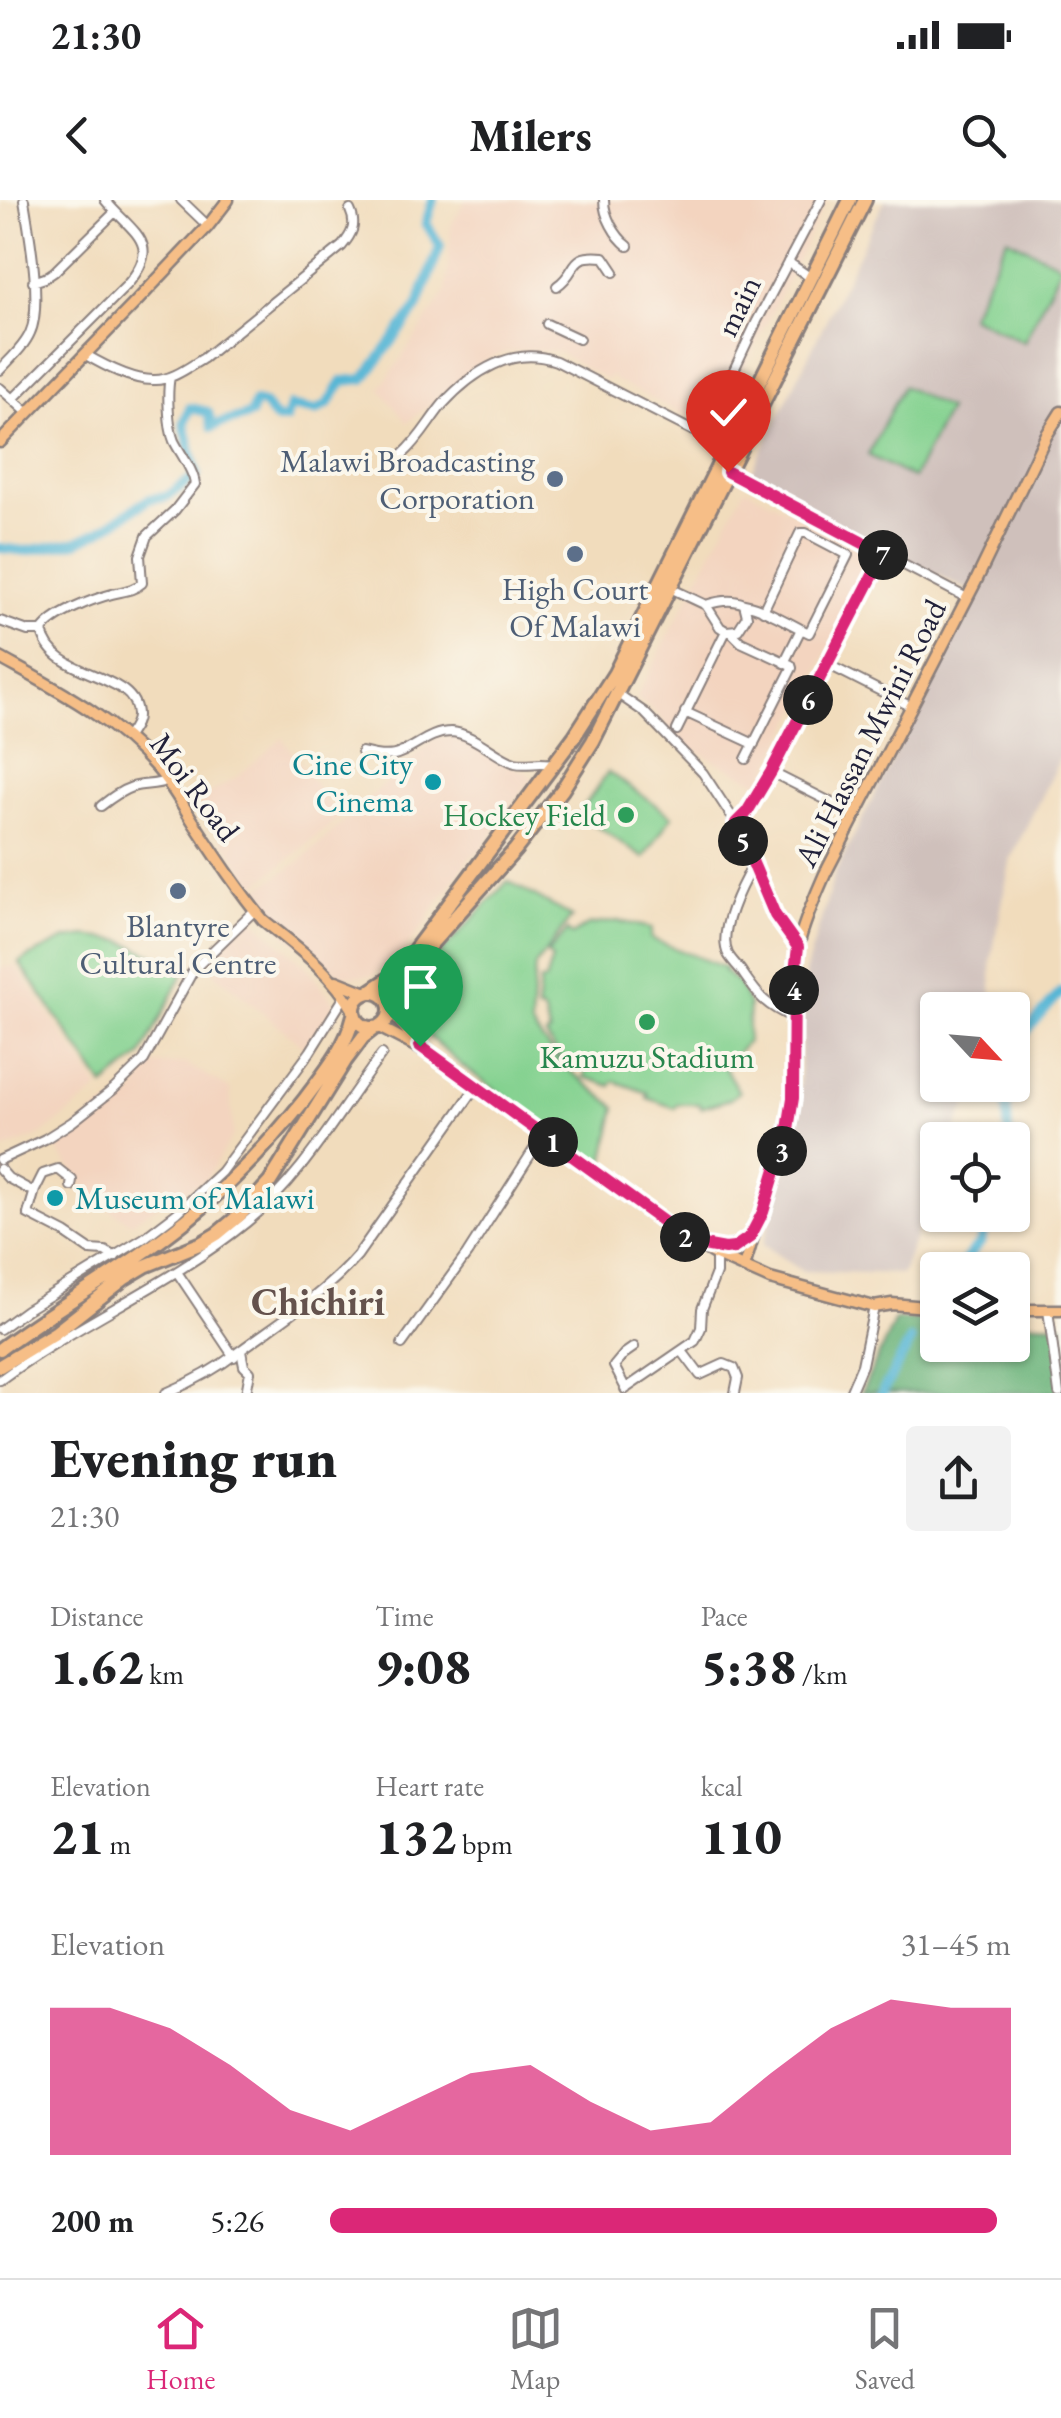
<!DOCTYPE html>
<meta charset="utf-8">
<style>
:root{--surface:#fff;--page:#f2f2f2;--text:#202124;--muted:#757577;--line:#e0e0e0;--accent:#db2777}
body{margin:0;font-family:"EB Garamond",serif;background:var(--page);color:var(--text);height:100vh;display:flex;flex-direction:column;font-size:38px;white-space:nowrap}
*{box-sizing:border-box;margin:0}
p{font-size:32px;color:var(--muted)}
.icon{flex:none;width:55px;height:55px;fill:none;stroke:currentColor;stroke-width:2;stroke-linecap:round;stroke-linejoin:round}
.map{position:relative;height:1193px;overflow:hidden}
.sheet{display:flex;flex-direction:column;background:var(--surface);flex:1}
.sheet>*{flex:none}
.needle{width:65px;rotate:116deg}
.fabs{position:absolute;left:920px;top:792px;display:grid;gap:20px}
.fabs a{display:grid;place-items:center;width:110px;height:110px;border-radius:10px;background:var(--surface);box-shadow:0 2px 8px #0004;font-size:50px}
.pin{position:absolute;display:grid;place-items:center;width:85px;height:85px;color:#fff;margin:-102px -42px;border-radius:50% 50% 50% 0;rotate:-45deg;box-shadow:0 0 10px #0007}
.pin .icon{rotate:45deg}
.km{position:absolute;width:50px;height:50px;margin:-25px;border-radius:50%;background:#222;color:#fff;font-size:28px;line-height:50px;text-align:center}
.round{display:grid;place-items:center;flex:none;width:105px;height:105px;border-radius:10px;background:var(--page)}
.head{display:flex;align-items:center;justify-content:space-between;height:170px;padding:0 50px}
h1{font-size:55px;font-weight:800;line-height:75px}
.metrics{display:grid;grid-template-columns:repeat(3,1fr);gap:15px;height:170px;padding:10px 50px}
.metrics div{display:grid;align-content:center}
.metrics b{font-size:50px;font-weight:800}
.metrics small{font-size:28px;font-weight:400}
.metrics p{font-size:28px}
.chart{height:280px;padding:20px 50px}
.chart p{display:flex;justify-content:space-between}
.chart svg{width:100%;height:180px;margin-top:10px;fill:var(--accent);opacity:.7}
ul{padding:0 50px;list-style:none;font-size:32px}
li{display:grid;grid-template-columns:160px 120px 1fr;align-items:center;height:75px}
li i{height:25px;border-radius:12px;background:var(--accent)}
.status{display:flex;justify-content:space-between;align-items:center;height:70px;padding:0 50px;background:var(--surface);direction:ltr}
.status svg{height:28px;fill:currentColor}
header{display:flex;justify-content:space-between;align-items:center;height:130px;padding:0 50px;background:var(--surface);font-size:45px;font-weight:800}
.tab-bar{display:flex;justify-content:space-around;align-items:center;height:140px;border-top:2px solid var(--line);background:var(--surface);font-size:28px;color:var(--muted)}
.tab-bar a{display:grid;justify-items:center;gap:5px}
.tab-bar .current{color:var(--accent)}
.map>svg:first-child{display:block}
</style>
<div class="status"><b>21:30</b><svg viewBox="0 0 49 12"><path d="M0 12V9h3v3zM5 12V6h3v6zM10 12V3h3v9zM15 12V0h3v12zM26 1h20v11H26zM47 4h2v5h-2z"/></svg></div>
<header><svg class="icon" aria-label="back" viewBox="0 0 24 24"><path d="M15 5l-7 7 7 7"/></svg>Milers<svg class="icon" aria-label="search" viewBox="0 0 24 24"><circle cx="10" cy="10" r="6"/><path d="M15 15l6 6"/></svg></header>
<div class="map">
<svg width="1061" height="1193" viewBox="0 0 1061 1193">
<rect width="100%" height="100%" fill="#fbf7ec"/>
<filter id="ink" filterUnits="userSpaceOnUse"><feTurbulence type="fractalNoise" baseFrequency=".01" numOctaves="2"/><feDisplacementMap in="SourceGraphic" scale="20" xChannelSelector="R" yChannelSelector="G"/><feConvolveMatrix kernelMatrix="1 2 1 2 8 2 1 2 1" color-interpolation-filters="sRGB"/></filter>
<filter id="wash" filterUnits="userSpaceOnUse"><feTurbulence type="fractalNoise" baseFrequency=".0048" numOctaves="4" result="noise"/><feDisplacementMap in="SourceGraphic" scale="40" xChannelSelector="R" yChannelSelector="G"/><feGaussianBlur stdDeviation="2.25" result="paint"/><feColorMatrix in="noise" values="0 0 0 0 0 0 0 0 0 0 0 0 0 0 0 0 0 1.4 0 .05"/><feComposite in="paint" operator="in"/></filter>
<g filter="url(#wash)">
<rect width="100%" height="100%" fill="#f1dcbc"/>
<path fill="#f3d4bf" d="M465 0H827L714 230 612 179 613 176H610L608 180 584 168 559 152 535 150 506 152 484 161 407 223 380 189 446 92 451 26Z
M745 288 876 356 761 584 684 545 654 511 636 498Z
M457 536 472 541 499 561 524 571 533 578 496 624 495 631 477 654 472 655 429 715 430 717 397 760 371 776H345L327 767 286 735 272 720 256 690 299 662 436 537Z
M282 538 340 618 254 687 197 601 238 576Z
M251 717 309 769 335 804 305 848 209 768 234 732Z
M16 766 100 889 41 935 0 951V768Z
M185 863 230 889 233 935 206 980 164 1001 131 1023 110 1010 83 985 56 948 66 936 100 909 132 896 151 865Z"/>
<path fill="#cfc0bb" d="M885 0H1061V556L1011 658 991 761 992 810H938V885H974L952 940H938L937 977 902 1074 802 1071 763 1045 797 926 805 773 835 673 976 394 880 347 749 277Z"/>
<path fill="#83d18f" stroke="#527a65" stroke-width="2.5" d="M1007 38 1061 65 1024 142 970 116Z
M903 186 948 209 913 278 868 255Z
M608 572 672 616 644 658 579 614Z
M508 681 572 717 535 766 531 825 559 862 616 907 603 967 462 866 413 822 434 760Z
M618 721 652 728 651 739 726 768 724 771 739 783 749 805 747 842 724 867 739 892 730 899 701 908 700 904H677L675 908 647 898 648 893 614 881 611 886 584 877 586 871 567 857 561 860 546 836 550 833 543 811 537 810 540 781H545L552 759 547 754 567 731 572 735 588 725Z
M86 736 123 741 185 770 141 856 104 886 19 762 66 739Z"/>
<path fill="#6ab37a" stroke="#466a5a" stroke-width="2.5" d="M895 1120H937L938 1145H1012L1013 1122 1061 1124V1193H861Z"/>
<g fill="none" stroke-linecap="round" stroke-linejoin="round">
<path stroke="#56b6d5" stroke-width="10" d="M0 348 26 351 77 342 102 330 149 299 166 297 197 275 184 223 190 208 208 212 212 227C225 220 237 221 251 214L255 202 263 204 276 219H286L290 206 316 211 328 204 343 181 364 179 417 108 440 46 426 23 433 0
M1012 850 1017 842 1061 792
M1005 885 1009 940
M957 1070 980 1043 990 1015
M882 1193 911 1140"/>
</g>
</g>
<g filter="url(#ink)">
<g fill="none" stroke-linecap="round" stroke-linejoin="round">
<defs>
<path id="minor" d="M181 0 208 26
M604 0C604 16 615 36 628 46
M788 62 811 78
M33 82 45 78 54 72 115 12
M557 86C580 70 567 53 604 57L614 72
M547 124 579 139
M86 155C105 166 131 180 153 180 171 181 189 167 204 158L342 46C352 34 357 25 350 10
M0 170C10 159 24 147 30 133 43 106 29 32 24 0
M0 188 28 213
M13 199 126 86C164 43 133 34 105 0
M703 236 757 121 821 0
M403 254C420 239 429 221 443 204 472 172 513 145 556 161L703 236 728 245
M728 273 967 398
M670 388 706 405 720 427 726 431 738 430 747 416 744 404C732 398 718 401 706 405
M744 404C764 408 783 420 801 429L809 433 848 355 806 333H800L763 411
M0 421 28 431H42C53 414 93 399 112 394 123 391 133 391 142 383L140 356 147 336 175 310 195 284C193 269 181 255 174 241 168 227 167 191 170 177
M42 431C52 480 138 471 137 516 137 524 131 531 127 537
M731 432 741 442 791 465 792 468 746 559
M784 463 801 429
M827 464 910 506
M618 494 644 512 703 573 736 623 775 715 798 747
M685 512 754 544
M677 530 726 431
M362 552C373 555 390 558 400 553 418 546 430 532 451 532 473 533 497 558 515 563 528 566 542 560 554 565
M771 572 856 615
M101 606C111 598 120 591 132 587 143 584 155 585 167 581
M736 623 747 612 771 572 884 354
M753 665C742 684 717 732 728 754 731 760 738 766 742 772 759 797 766 806 794 818
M0 960 45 939 72 922 114 889 144 860 194 769 255 710
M0 969 8 978 30 990H35L43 974 58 969 72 980 71 986
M35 990 28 1014 65 1033 90 1050 105 1051 115 1057
M177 1072 234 1157
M1048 1110 1059 1193
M0 1129 26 1110 144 1038 177 1013 221 972 310 852 345 796
M402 1144 467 1054 543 935
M241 1151 244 1166 250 1172 246 1193
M682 1151 700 1175 724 1164 734 1168 738 1178 735 1193
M0 1180C79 1122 171 1084 247 1022 303 977 339 911 382 854
M625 1189 695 1141 701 1128 702 1109 716 1073V1055
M626 1189 614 1166 624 1154 634 1147
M166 1193C193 1182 219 1167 241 1150 282 1120 324 1094 357 1056L476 887
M850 1193 862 1165 874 1107"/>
<path id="major" d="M0 242 136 102 208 26 228 0
M0 458C58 490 112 517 157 568 172 585 183 606 196 626 217 658 238 690 263 720 297 747 332 772 354 811
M336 781 366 793
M391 811 417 842
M379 827 433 855 655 1017 716 1055 770 1079 874 1107 892 1104 938 1108
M704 1045C725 1049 737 1050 752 1035
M744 1067 757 1023 763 1012C774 975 788 938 793 900 798 849 787 796 798 746 804 721 815 697 825 674L975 383 1046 236 1061 212
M1012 1110H1061"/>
<path id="highway" d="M354 810a18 18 0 1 1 36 0a18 18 0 1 1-36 0Z
M369 792 393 776 402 767 574 537 615 473 850 0
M390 809 396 788 406 772 515 650 562 590 593 541 865 0
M0 1149C61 1104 129 1067 188 1019 231 984 270 943 305 899 325 872 346 848 354 815
M0 1166 55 1133 125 1078 145 1066 202 1043 217 1034 240 1015 270 982 345 861 363 837 373 829"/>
</defs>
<use href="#minor" stroke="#8a7f7c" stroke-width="12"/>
<use href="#major" stroke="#8a7f7c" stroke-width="15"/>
<use href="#highway" stroke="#8a7f7c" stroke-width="18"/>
<use href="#minor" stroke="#fff" stroke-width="8"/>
<use href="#major" stroke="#f6be87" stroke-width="10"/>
<use href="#highway" stroke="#f6be87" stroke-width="12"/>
</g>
</g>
<g fill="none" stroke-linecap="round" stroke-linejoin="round" filter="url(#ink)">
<defs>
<path id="route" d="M420 846 682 1035 698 1044 725 1049 734 1048 750 1037 763 1012 788 929 793 898 794 780 798 747 775 715 736 623 747 612 771 572 884 354 728 272"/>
</defs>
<use href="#route" stroke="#fff" stroke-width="20"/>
<use href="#route" stroke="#db2777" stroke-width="12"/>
</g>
<g fill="#5c6f8a" stroke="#fbf7ec" stroke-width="4">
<circle cx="555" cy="279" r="10"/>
<circle cx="575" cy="354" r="10"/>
<circle cx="178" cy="691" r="10"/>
</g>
<g fill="#0f9aa8" stroke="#fbf7ec" stroke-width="4">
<circle cx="433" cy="582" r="10"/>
<circle cx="55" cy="998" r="10"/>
</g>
<g fill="#2e9e5b" stroke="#fbf7ec" stroke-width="4">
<circle cx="626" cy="615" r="10"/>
<circle cx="647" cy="822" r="10"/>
</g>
<g text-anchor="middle" stroke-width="8" stroke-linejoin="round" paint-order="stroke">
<g font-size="32" fill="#22223b" stroke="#fbf7ec">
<text transform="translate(738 106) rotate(-64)" y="11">main</text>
<text transform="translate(870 533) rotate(-63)" y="11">Ali Hassan Mwini Road</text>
<text transform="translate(195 587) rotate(53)" y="11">Moi Road</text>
</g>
<g font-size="32" fill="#4e5e75" stroke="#fbf7ec">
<text x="535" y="272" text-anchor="end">Malawi Broadcasting<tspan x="535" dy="37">Corporation</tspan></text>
<text x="575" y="400">High Court<tspan x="575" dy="37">Of Malawi</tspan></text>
<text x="178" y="737">Blantyre<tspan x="178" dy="37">Cultural Centre</tspan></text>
</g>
<g font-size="32" fill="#0d838f" stroke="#fbf7ec" text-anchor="end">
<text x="413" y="575">Cine City<tspan x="413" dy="37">Cinema</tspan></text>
<text x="75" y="1009" text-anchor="start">Museum of Malawi</text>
</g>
<g font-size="32" fill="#27864d" stroke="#fbf7ec" text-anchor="end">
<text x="606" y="626">Hockey Field</text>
<text x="647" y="868" text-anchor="middle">Kamuzu Stadium</text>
</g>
<g font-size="38" font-weight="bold" fill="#64524d" stroke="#fbf7ec">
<text x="318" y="1115">Chichiri</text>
</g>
</g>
</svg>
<div class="fabs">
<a><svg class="needle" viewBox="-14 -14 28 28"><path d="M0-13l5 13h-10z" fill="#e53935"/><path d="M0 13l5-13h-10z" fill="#757577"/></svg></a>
<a><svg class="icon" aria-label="locate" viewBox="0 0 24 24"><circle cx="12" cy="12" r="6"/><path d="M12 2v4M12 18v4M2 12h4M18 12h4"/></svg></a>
<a><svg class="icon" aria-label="layers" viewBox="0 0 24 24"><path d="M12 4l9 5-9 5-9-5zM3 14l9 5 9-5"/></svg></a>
</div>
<div class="pin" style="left:420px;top:846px;background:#1e9e55"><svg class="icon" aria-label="arrive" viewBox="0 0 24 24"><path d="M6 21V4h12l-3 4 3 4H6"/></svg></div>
<div class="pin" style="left:728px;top:272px;background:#d93025"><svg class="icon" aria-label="check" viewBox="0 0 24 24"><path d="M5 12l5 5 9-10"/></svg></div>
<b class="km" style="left:553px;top:942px">1</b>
<b class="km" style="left:685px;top:1037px">2</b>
<b class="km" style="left:782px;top:951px">3</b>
<b class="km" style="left:794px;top:790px">4</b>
<b class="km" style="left:743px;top:641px">5</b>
<b class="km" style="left:808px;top:500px">6</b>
<b class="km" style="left:883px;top:355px">7</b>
</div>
<section class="sheet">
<div class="head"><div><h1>Evening run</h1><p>21:30</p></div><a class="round"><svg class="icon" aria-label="share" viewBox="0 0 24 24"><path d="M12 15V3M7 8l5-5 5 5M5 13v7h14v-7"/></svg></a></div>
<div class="metrics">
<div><p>Distance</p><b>1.62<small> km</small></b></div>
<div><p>Time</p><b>9:08</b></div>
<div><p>Pace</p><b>5:38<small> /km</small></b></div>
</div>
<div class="metrics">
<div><p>Elevation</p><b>21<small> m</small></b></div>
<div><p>Heart rate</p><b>132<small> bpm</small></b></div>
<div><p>kcal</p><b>110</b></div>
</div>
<div class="chart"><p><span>Elevation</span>31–45 m</p>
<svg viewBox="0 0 160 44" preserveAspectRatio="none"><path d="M0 44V8L10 8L20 13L30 22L40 33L50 38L60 31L70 24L80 22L90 31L100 38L110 36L120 24L130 13L140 6L150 8L160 8V44z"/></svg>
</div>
<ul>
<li><b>200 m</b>5:26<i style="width:98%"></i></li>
</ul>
</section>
<nav class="tab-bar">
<a class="current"><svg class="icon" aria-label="home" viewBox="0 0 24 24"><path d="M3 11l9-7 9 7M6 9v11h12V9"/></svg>Home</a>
<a><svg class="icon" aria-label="map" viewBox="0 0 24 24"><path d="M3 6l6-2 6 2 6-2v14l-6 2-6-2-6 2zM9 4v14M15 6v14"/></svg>Map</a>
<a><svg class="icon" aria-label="saved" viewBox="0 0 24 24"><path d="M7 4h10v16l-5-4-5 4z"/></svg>Saved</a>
</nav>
